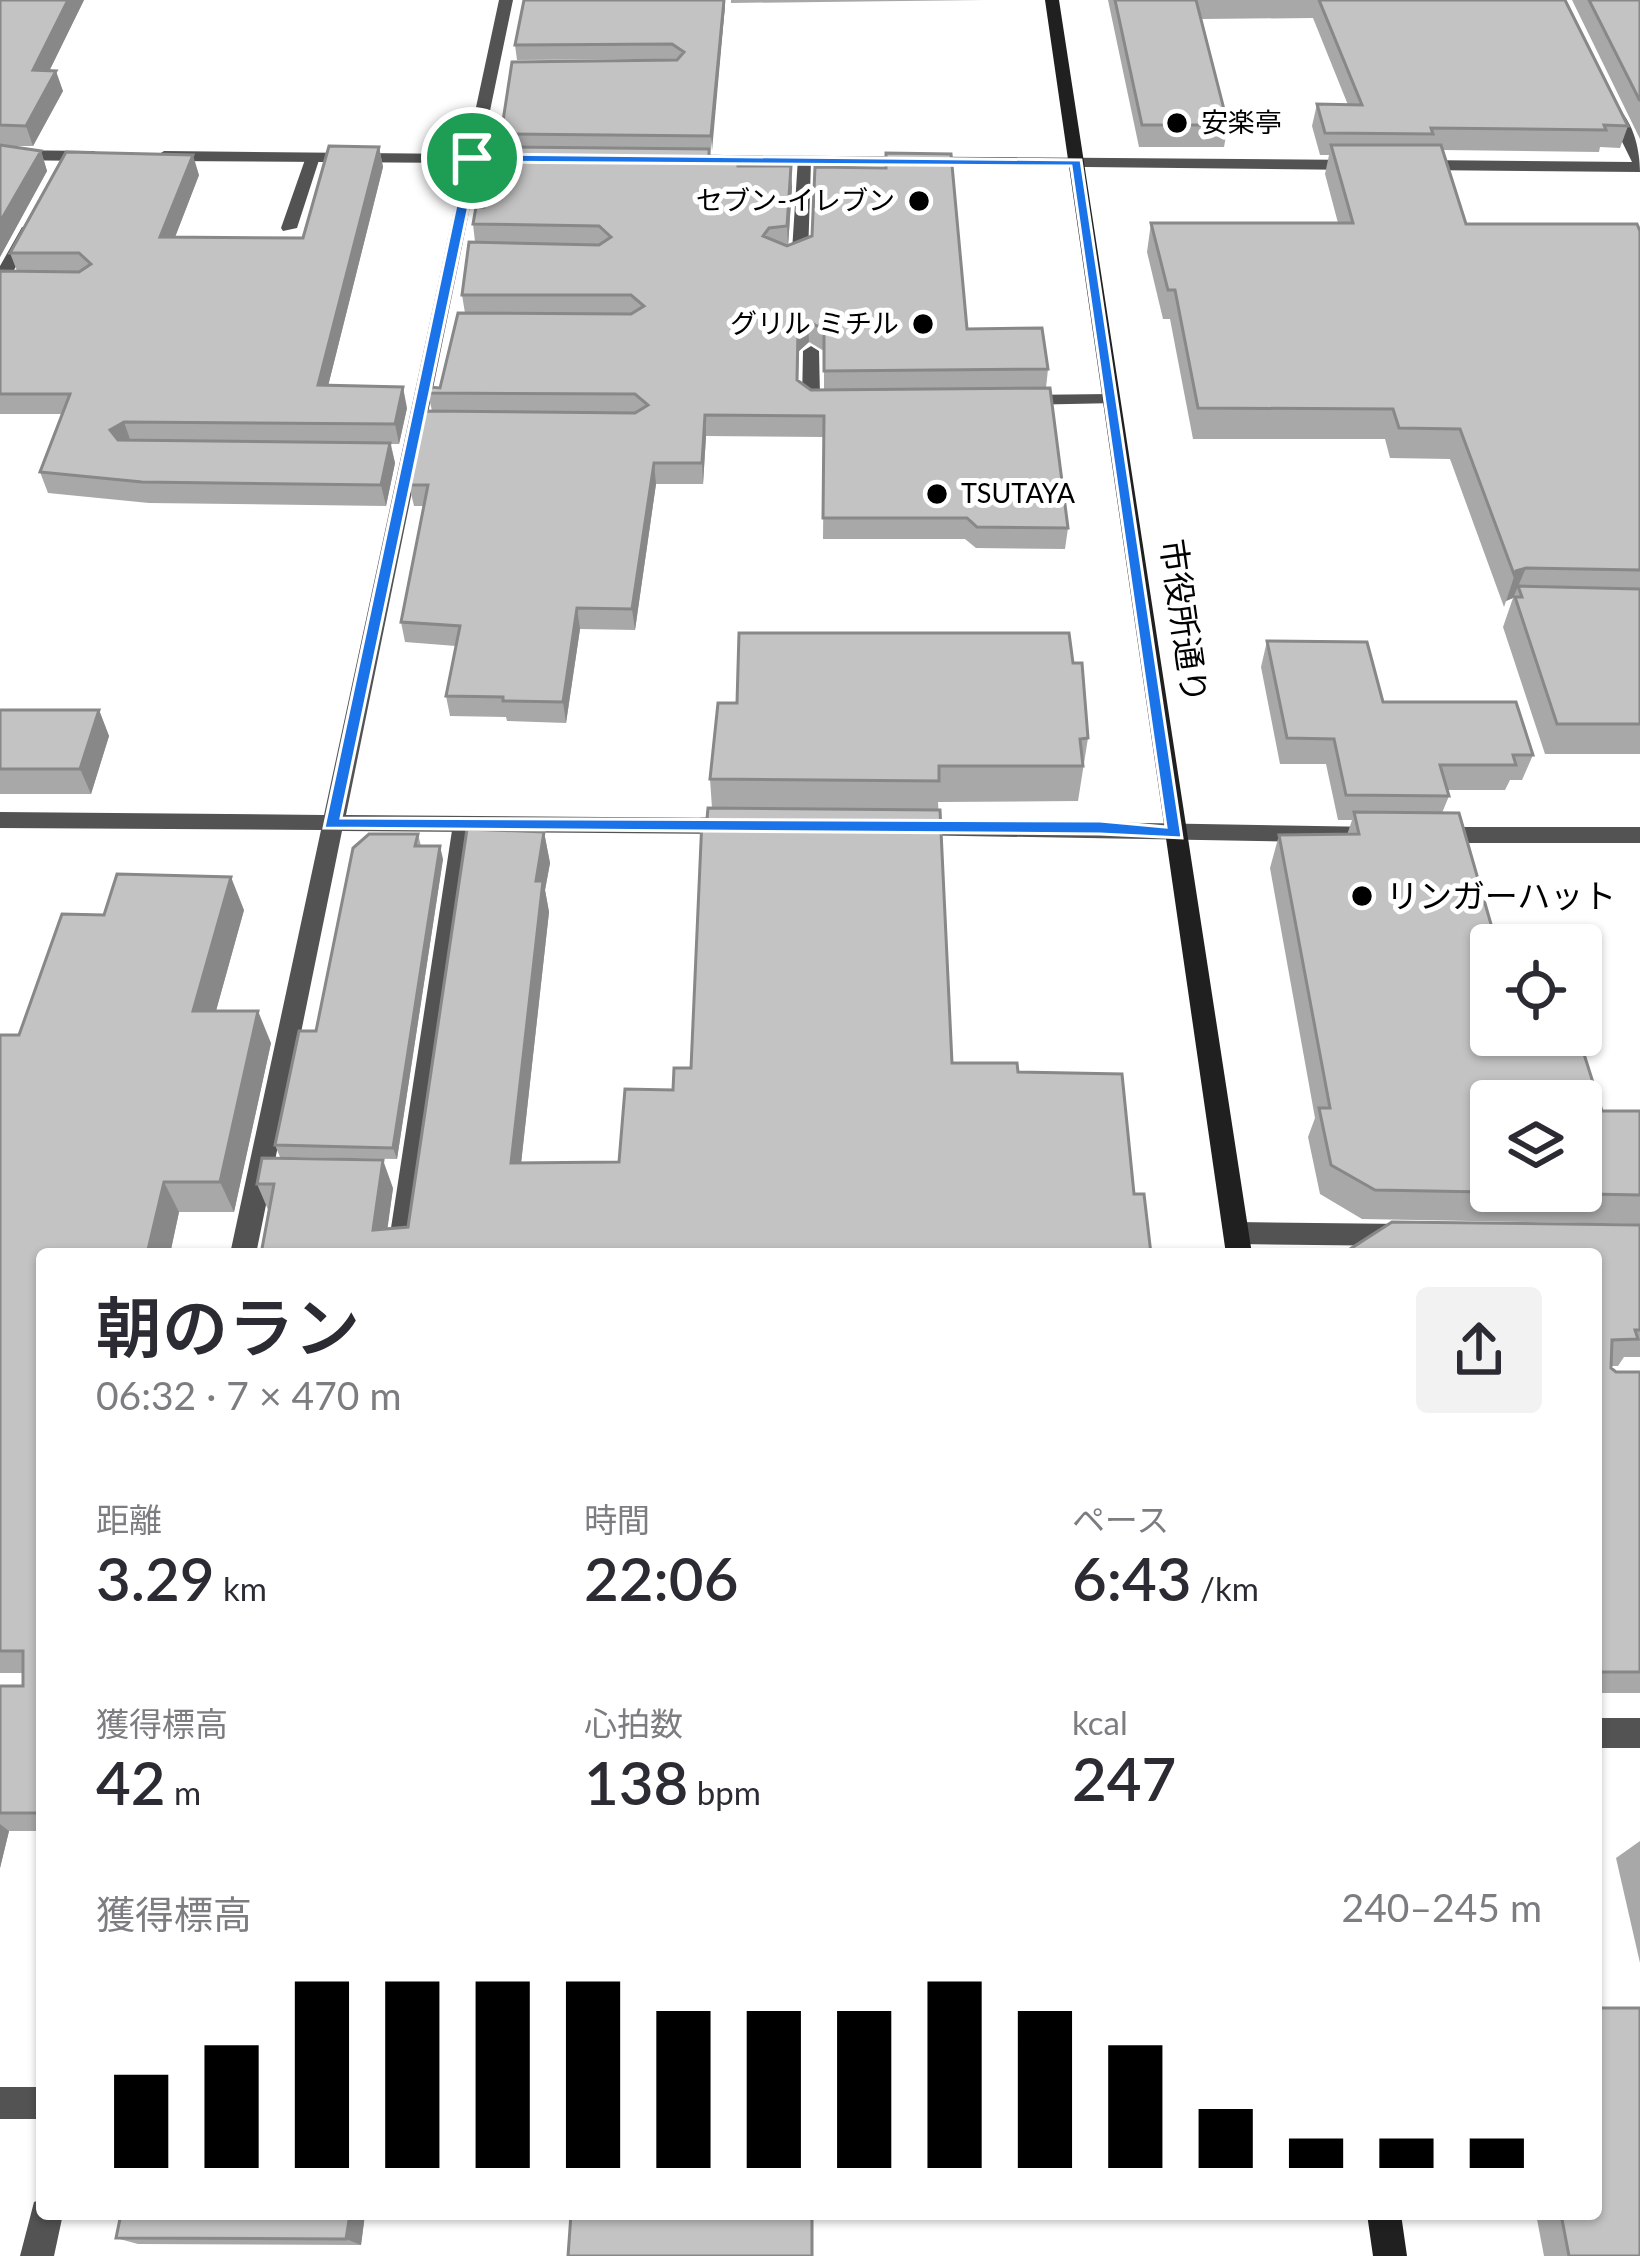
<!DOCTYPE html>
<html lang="ja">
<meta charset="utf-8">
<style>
:root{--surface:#fff;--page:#f2f2f3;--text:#2b2b33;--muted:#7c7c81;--accent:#000}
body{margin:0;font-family:Lato,"Noto Sans JP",sans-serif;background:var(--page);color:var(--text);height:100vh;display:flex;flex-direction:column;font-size:45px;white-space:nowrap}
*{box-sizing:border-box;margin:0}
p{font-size:39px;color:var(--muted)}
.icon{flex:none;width:66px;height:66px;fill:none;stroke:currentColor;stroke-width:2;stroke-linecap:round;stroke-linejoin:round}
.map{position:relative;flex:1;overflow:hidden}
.details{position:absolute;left:36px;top:1248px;width:1566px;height:972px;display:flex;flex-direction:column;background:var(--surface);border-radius:12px;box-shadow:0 3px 9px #0004}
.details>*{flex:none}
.controls{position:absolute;left:1470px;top:924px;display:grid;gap:24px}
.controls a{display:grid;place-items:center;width:132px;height:132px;border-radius:12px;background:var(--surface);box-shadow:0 3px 9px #0004;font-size:60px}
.pin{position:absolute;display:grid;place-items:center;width:102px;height:102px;color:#fff;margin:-51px;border:6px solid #fff;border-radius:50%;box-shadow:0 3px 12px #0007}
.round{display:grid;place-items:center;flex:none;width:126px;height:126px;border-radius:12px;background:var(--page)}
.overview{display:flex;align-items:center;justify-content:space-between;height:204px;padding:0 60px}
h1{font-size:66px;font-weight:600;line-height:90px}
.figures{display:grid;grid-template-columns:repeat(3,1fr);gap:18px;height:204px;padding:12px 60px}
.figures div{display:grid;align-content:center}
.figures b{font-size:60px;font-weight:600}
.figures small{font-size:33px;font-weight:400}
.figures p{font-size:33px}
.chart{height:336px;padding:24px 60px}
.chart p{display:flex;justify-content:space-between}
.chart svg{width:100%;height:216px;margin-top:12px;stroke:var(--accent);stroke-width:6}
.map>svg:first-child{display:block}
</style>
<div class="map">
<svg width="1640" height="2256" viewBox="0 0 1640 2256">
<rect width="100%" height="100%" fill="#fff"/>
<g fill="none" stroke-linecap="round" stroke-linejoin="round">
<path fill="#535353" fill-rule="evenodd" d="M307 154 320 157 297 228 283 231 281 228Z
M798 158 811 161 808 256C801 263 784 263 777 256L792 251Z
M22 227 36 230 8 281 0 286V266Z
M811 346 819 351 820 396 837 397V405L811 406 802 401 803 351Z
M1111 394 1117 395V403L1022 405 1013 400 1022 395Z
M464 816 475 824 413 1254H387L453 824Z
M1236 1222 1404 1224 1413 1227 1416 1235 1413 1243 1404 1246 1236 1244 1227 1241 1224 1233 1227 1225Z
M1596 1718H1640V1748H1596Z
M0 2087H42V2119H0Z"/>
<path fill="#535353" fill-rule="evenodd" d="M499 0H513L481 154H526L534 159 526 164 479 163 346 815 730 818 741 826 730 834 342 831 256 1254H230L321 830 0 828V812L324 815 464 163 164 161 156 156 164 151 466 154Z
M1612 103C1632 117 1640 147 1640 172L1418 170 1410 165 1418 160 1632 162 1605 107Z
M0 150 94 151 102 156 94 161 0 160Z
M710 155 1360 160 1368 165 1360 170 705 163 702 160Z
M908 819 1377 827 1388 835 1377 843 908 835 897 827Z
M1436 827H1640V843H1436L1425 835Z
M42 2199V2214H63L54 2256H20L34 2202Z"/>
<path fill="#202020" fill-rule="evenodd" d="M1045 0H1059L1252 1254H1226Z
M1367 2214H1401L1407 2256H1373Z"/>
</g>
<path fill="#a8a8a8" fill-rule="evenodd" d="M0 0H84L49 71 63 91 33 146H2L41 151 47 171 0 257Z
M731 0H984L731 3Z
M1108 0H1565L1628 126 1620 148 1600 147 1599 152 1442 150 1466 224 1640 231V754H1545L1503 627 1513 598 1506 601 1504 607 1450 459 1390 458 1385 439H1193L1170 319H1163L1147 252 1151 223H1338L1325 174 1329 155H1320L1312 126 1317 104 1348 105 1313 18 1201 19 1228 125 1224 147H1139Z
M1572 0H1640V139Z
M725 6 710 156 738 157 739 166 792 187 788 246 967 329 1048 369 1046 388 1068 528 1065 549 976 548 965 539H823L824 437 706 436 703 484H656L635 630 580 629 566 723 507 721 506 717 450 716 446 696 456 646 405 642 401 622 424 506H414L409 485 432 411 428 393 440 388 465 313 462 295 475 242 473 224 484 207 502 147 501 134 673 59 517 60 515 45ZM809 342 824 351V390H811L798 381 799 351Z
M379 147 383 167 328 386 407 408 399 444H391L395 463 386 506 149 503 48 493 40 472 62 414H0V271H17L10 253 199 175 175 237 303 238Z
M1267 641 1383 702 1533 755 1522 780H1510L1505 790H1447L1449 796 1442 813 1491 1035 1602 1111H1640V1224L1362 1219 1320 1194 1308 1137 1315 1118 1270 868 1279 835H1347L1352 820H1338L1326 764H1280L1261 667Z
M1073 663 1088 738 1078 801 938 802 952 1063 1018 1072 1134 1194 1151 1254H261L269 1212 257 1184 393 1188 387 1229 408 1227 544 832 550 863 545 890 549 912 521 1163 619 1162 673 1090 691 1068 707 819 712 808 710 779 737 703Z
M0 710H99L109 736 91 794H0Z
M418 834 421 846 443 859 397 1159 280 1157 275 1145 316 1031Z
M244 910 216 1011 271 1043 234 1212H179L170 1254H42V1831H9L0 1868V1686H23V1673H0V1035H19L104 915Z
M1640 1225V1357H1624L1618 1366H1611V1368L1616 1372H1640V1693H1596V1254H1346L1347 1251Z
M1640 1841V1963L1616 1858Z
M121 2214H365L361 2245 138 2244 116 2238Z
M1536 2214H1596L1640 2256H1544Z"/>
<path fill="#888" d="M68 0H84L40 90 33 70Z
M724 0 725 6 712 151 711 136Z
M56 71 63 91 33 146 26 126Z
M379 147 383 167 323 406 318 385Z
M41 151 47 171 0 257V222Z
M193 155 199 175 167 258 160 237Z
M791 166 792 187 788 247 787 226Z
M808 321 809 342 799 351 798 330Z
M403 387 407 408 399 444 395 424Z
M705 415 706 436 703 484 702 463Z
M124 422 131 442 118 451 110 430Z
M390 443 395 463 386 506 381 485Z
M654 463 656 484 635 630 632 609Z
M1526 568 1513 598 1506 601 1516 571Z
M577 608 580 629 566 723 563 702Z
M99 710 109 736 91 794 80 769Z
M544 832 550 863 545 890 549 912 518 1191 511 1163 536 881Z
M440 846 443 859 397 1159 393 1148Z
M231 877 244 910 207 1043 193 1011Z
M258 1011 271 1043 234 1212 220 1182Z
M383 1160 393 1188 384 1254 373 1230Z
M164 1182 179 1212 170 1254H147Z
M0 1824 9 1831 0 1868Z
M350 2214H365L361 2245 346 2239Z"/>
<path fill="#c3c3c3" stroke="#888" stroke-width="3" fill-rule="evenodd" d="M0 0H68L33 70 56 71 26 126 0 125Z
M524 0H724L711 136 501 134 512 62 677 60 684 52 672 44 515 45Z
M1115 0H1196L1228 125H1142Z
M1319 0H1565L1628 126 1604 125 1606 130 1431 128 1433 134 1325 133 1317 104 1362 105Z
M1589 0H1640V101Z
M0 145 41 151 0 222Z
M1331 145H1441L1466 224H1637L1640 231V570L1526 568 1516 571 1515 577 1460 429 1399 428 1393 409 1198 408 1175 290H1168L1151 223H1353Z
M329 146 379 147 318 385 403 387 395 424 124 422 110 430 118 440 390 443 381 485 142 482 40 472 70 394H0V271L79 272 91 264 79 253H10L66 152 193 155 160 237 303 238Z
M497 147 709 149V156L738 157V166H791L787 226 769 228 763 236 787 246 812 236 815 167 886 168V153L951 154 967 329 1042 328 1048 369 824 371V330L808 321 798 330 797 380 811 390 1050 388 1068 528 977 527 967 518H823L824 416 705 415 702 463H654L632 609 577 608 563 702 503 701V697L446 696 460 626 401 622 428 485H409L425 411 635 413 648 405 635 394 428 393 430 387 440 388 458 313 631 314 644 306 631 295H462L469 242 599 245 611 237 599 226 473 224 476 207H484Z
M1518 586 1640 589V724H1557L1515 597H1522Z
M739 633H1069L1073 663H1082L1088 738 1080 739 1083 766H939V781L710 779 718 703H737Z
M1267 641 1367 642 1383 702H1516L1533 755H1513L1516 765H1440L1449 796 1346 795 1334 739 1287 738Z
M0 710H99L80 769H0Z
M708 808 940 810 952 1063H1017L1018 1072 1122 1074 1134 1194H1144L1151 1254 682 1252V1254H261L274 1184H257L262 1158 383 1160 373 1230 408 1227 467 829 544 832 536 881H543L511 1163 619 1162 625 1089 673 1090 674 1068H691L702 819H707Z
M1354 812 1459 813 1497 945H1491V1035H1578L1602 1111H1640V1195L1375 1190 1331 1165 1319 1108H1330L1279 835 1359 834ZM1491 1101H1581V1191H1491Z
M369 834H418L415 846H440L393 1148 275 1145 299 1031H316L353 848Z
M117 874 231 877 193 1011H258L220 1182H164L147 1254H42V1807L41 1813H0V1686H23V1651H0V1035H19L62 914 104 915Z
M1392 1222 1640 1225V1330H1635L1638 1339 1612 1340 1611 1368 1616 1372H1640V1672H1596V1254H1348L1347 1251Z
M1596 2008H1640V2256H1569L1561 2214H1596Z
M121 2214H350L346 2239 116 2238Z
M571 2214H812V2256H568Z"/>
<path fill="#1a73e8" stroke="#fff" stroke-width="3" fill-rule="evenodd" d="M472 154 1081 160 1182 838 1100 834 324 828 466 158ZM478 162 1071 166 1166 827 1100 821 341 818Z"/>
<g fill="#000" stroke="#fff" stroke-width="4.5">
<circle cx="1177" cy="123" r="12"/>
<circle cx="919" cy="201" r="12"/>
<circle cx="923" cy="324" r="12"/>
<circle cx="937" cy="494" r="12"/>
<circle cx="1362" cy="896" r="12"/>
</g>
<g text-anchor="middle" stroke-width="10" stroke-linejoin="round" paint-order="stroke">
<g font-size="27" fill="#000" stroke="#fff" text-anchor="start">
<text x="1201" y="132">安楽亭</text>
<text x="895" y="210" text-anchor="end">セブン-イレブン</text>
<text x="899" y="333" text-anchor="end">グリル ミチル</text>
<text x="961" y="503">TSUTAYA</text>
</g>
<g font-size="33" fill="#000" stroke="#fff">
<text transform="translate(1184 621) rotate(82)" y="12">市役所通り</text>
</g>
<g font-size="33" fill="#000" stroke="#fff" text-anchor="start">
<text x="1386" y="908">リンガーハット</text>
</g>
</g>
</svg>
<div class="controls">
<a><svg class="icon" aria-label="locate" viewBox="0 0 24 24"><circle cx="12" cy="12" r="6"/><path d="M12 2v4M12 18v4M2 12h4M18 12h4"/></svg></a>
<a><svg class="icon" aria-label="layers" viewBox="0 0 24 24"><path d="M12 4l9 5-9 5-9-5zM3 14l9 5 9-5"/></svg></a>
</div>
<div class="pin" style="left:472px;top:158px;background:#1e9e55"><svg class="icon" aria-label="arrive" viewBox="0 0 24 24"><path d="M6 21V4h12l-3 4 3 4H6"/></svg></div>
<section class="details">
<div class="overview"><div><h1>朝のラン</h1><p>06:32 · 7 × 470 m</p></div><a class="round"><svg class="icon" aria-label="share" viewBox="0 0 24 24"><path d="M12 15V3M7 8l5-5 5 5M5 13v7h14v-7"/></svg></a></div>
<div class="figures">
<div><p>距離</p><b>3.29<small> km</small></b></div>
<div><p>時間</p><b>22:06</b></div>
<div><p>ペース</p><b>6:43<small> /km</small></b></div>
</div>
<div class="figures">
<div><p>獲得標高</p><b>42<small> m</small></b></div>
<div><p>心拍数</p><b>138<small> bpm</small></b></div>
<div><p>kcal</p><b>247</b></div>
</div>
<div class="chart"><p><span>獲得標高</span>240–245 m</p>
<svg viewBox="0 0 160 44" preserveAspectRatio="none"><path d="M5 44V25M15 44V19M25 44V6M35 44V6M45 44V6M55 44V6M65 44V12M75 44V12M85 44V12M95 44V6M105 44V12M115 44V19M125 44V32M135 44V38M145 44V38M155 44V38"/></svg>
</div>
</section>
</div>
